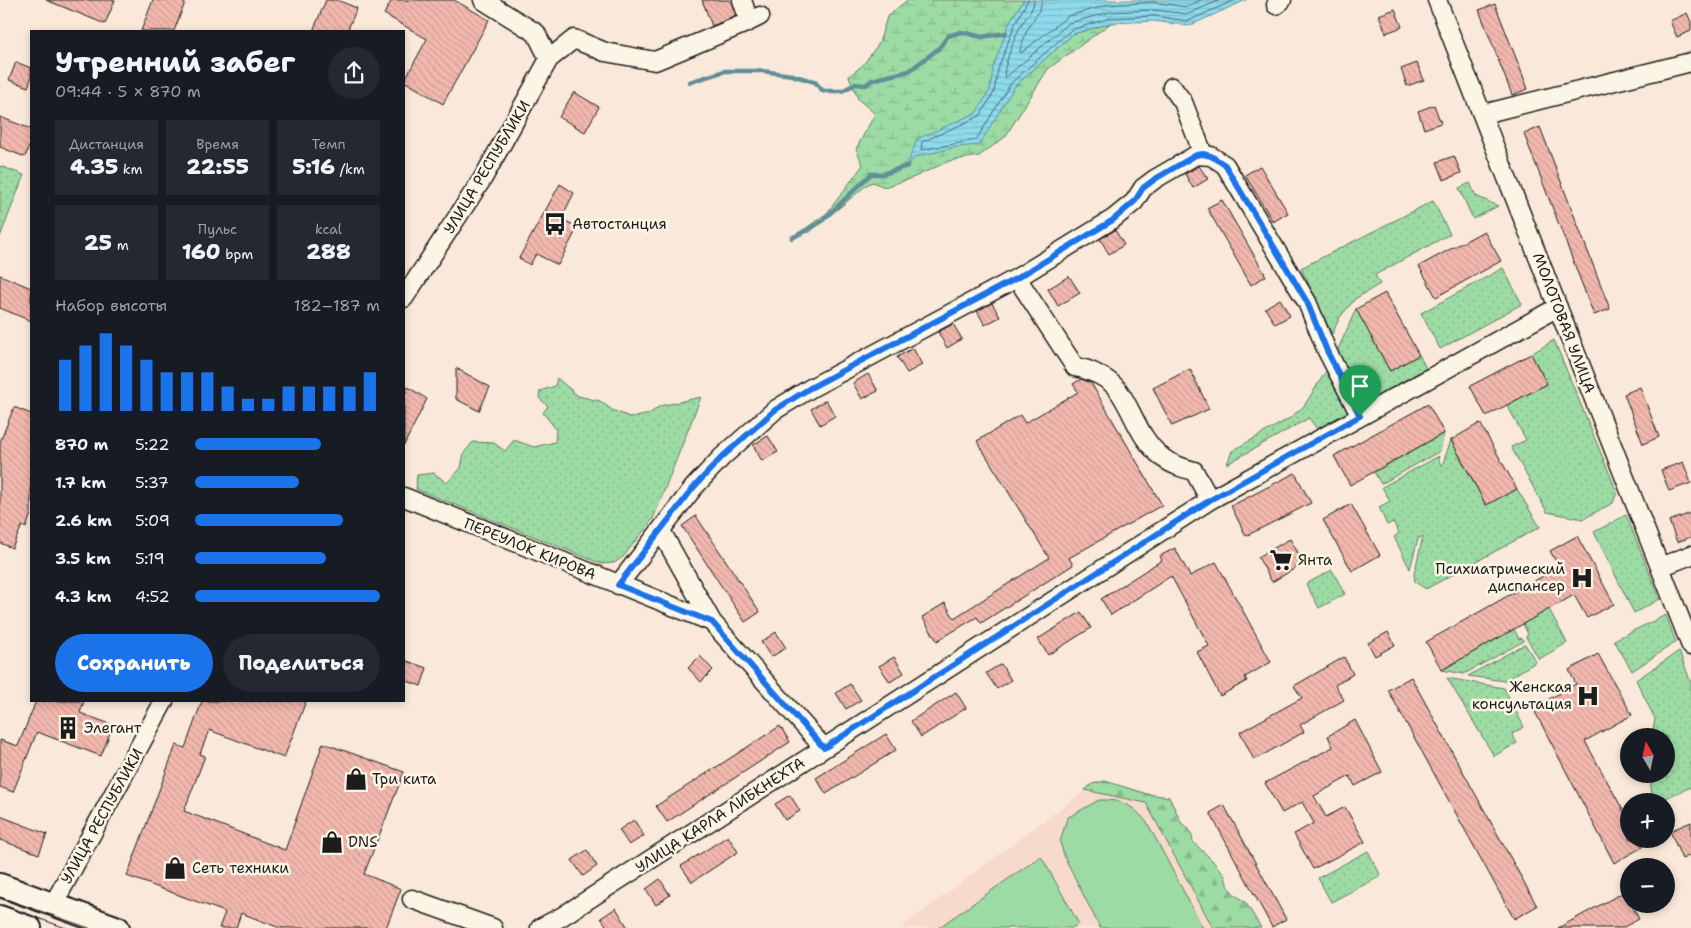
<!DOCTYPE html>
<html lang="ru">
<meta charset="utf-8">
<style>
:root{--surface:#171b24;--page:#242831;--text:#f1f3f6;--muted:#9ea1a6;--accent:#1a73e8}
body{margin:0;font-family:"Shantell Sans",sans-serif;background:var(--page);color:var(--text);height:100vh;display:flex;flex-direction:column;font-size:19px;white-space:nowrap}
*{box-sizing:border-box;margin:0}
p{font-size:16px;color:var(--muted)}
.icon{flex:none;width:28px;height:28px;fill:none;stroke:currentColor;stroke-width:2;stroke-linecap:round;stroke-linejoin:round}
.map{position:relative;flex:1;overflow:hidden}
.drawer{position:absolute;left:30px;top:30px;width:375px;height:672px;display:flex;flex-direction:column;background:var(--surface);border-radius:0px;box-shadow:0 2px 8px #0003}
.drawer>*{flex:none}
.needle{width:32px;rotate:351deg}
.fabs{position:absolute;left:1620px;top:728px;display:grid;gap:10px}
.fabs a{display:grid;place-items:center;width:55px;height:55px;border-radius:50%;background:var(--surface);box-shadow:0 2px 8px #0003;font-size:25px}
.pin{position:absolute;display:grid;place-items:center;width:42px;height:42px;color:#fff;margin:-51px -21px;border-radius:50% 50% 50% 0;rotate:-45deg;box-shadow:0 0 5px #0007}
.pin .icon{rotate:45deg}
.round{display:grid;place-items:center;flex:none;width:52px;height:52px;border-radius:26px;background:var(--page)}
.summary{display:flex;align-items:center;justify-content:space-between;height:85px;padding:0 25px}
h1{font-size:28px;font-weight:800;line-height:38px}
.metrics{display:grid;grid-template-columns:repeat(3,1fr);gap:8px;height:85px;padding:5px 25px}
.metrics div{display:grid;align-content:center;border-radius:0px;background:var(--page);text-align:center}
.metrics b{font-size:21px;font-weight:800}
.metrics small{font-size:14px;font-weight:400}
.metrics p{font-size:14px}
.chart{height:140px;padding:10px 25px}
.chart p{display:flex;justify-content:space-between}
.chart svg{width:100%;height:90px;margin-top:5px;stroke:var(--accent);stroke-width:6}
.cta{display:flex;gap:10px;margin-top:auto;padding:10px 25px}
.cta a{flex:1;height:58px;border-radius:30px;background:var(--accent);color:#fff;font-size:20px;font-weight:800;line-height:58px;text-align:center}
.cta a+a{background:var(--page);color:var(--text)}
ul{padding:0 25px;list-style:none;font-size:16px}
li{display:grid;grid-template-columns:80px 60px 1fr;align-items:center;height:38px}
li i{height:12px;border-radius:6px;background:var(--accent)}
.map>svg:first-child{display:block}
</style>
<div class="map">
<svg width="1691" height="928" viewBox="0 0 1691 928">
<defs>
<pattern id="grass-dots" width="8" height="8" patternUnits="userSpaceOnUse" patternTransform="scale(1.25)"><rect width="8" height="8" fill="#9cdba4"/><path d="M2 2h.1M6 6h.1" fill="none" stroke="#86bb8d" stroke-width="1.8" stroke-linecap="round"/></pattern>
<pattern id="forest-firs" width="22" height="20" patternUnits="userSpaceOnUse" patternTransform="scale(1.25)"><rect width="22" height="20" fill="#9cdba4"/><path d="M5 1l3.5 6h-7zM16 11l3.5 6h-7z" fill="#86bb8d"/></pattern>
<pattern id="wetland-marsh" width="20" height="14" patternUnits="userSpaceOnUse" patternTransform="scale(1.25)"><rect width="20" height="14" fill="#9cdba4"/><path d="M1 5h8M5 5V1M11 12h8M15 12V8" fill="none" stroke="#86bb8d"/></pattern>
<pattern id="water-rules" width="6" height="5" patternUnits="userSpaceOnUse" patternTransform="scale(1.25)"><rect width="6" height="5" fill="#8edbed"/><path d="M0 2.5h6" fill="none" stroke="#7abbcb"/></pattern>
<pattern id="building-back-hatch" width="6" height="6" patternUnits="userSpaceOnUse" patternTransform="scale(1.25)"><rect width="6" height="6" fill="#f2b8ae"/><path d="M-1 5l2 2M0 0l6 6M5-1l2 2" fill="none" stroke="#cf9e95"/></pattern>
</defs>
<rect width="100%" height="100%" fill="#fae9da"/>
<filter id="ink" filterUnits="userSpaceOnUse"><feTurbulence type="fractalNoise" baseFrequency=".02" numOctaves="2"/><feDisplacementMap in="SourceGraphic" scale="10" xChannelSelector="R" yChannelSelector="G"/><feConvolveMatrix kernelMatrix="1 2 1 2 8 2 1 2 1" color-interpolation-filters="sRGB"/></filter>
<g filter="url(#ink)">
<path fill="#f8dacd" d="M1085 790 1146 803 1213 928H900Z"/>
<path fill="url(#grass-dots)" stroke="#5c7c60" d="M0 166 24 175 0 237Z
M1470 183 1476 196 1498 206 1473 219 1459 188Z
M1433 201 1450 234 1375 275 1380 284 1355 299 1340 317 1332 334 1301 268Z
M1503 268 1522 304 1440 349 1421 313Z
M1356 309 1390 371 1419 355 1426 368 1361 405 1335 356Z
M1554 340 1617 492 1613 503 1583 519 1547 512 1511 447 1526 440 1507 405 1547 384 1531 354Z
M1330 365 1353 410 1317 429 1309 418 1227 464 1232 451 1290 418 1304 406Z
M557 378 578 396 600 401 612 410 632 418 649 414 660 406 701 397 653 519 623 557 614 563 602 564 416 489 417 475 434 473 447 483 461 468 464 453 473 442 494 443 505 451 514 440 534 447 555 442 556 429 543 413 548 406 539 398 540 391 555 386Z
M1444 433 1440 451 1381 484 1374 472Z
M1451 440 1486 505 1517 489 1540 527 1426 589 1415 582 1414 574 1423 536 1418 539 1410 569 1394 537 1399 533 1393 522 1387 525 1379 507 1390 501 1382 487 1439 456 1438 459 1442 466Z
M1626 515 1660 599 1634 613 1594 532Z
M1332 570 1345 594 1319 608 1306 584Z
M1549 609 1567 643 1539 659 1526 637 1528 634 1523 624Z
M1666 615 1676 642 1632 671 1614 640Z
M1514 629 1519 639 1522 638 1524 641 1464 674 1442 670Z
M1525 644 1536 662 1504 681 1468 676Z
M1679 651 1691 683V787L1659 801H1652L1650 774H1666V736H1652L1655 719 1636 680Z
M1447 678 1504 688 1524 727 1512 734 1517 743 1494 756Z
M1368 851 1381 876 1331 902 1318 878Z"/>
<path fill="url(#forest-firs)" stroke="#5c7c60" d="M1105 781 1147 794 1169 797 1182 824 1188 828 1192 835 1193 842 1212 860 1225 876 1227 884 1233 893 1246 903 1261 928H1213L1146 803 1085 790 1092 784Z"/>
<path fill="url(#wetland-marsh)" stroke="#5c7c60" d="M907 0H1024L1010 21 1015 86 1073 34 1111 23 1048 69 1005 137 979 156 949 161 910 179 884 187 873 182 868 184 810 232 798 234 827 213 863 165 856 149 875 114 858 99 849 76 863 65 879 43 887 17Z"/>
<path fill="#9cdba4" stroke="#5c7c60" d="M1099 800C1121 799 1135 806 1148 824L1203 928H1100L1064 856 1060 842 1067 818Z
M1041 856 1079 924 1072 928H938Z"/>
<path fill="url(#water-rules)" stroke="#608f99" d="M1024 0H1246L1189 26 1154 21 1111 23 1073 34 1015 86 979 145 957 147 915 157 907 166 917 139 976 113 990 90 993 68 1010 21Z"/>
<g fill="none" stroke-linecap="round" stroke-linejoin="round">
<path stroke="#4a6870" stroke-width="1" d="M1028 0 1015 24 998 69 994 92 980 116 922 142 921 150 976 140 1011 83 1071 30 1110 18 1154 16 1188 21 1235 0
M1034 0C1034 10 1026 17 1021 25 1016 34 1001 71 1005 78L1069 23 1110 12 1154 10 1188 14 1220 0
M1042 0 1040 9 1027 30 1020 50 1021 53 1068 16 1108 5 1153 2 1186 7 1201 0"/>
<path stroke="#608f99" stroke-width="4.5" d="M690 82 725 71H762L792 75 815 82 823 91H842L855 84 866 85 872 80 909 71 938 49 948 36 961 32 982 37 1006 33
M792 238 821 222 871 174H883L907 166"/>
</g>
<path fill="url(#building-back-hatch)" stroke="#1c1c1c" d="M46 0H115L105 24Z
M153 0H186L174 31H141Z
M326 0H337L357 8 347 31H313Z
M392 0H454L489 20 443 104 404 81 427 39 384 14Z
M702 0H730L736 16 712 26Z
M1495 4 1528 89 1512 95 1479 10Z
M1395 9 1402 27 1386 33 1379 15Z
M1687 13 1691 22V31L1677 37 1670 21Z
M16 62 31 68V79L28 87 9 80Z
M1417 63 1424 80 1407 86 1401 69Z
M574 92 599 107 585 132 559 117Z
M1434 105 1441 123 1424 129 1418 111Z
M0 117 31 129V142L25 157 0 147Z
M1540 127 1610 309 1594 315 1524 134Z
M1454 156 1461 173 1444 180 1437 162Z
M1199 166 1208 179 1193 188 1185 174Z
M1260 166 1288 213 1273 222 1245 175Z
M560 184 574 193 561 219 578 227 558 265 536 254 530 265 519 258Z
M1222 200 1266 276 1251 285 1207 208Z
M1115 230 1124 245 1109 254 1100 239Z
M1484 231 1501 261 1436 297 1419 266Z
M0 275 31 288V321L0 308Z
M1069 276 1080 293 1058 306 1048 289Z
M1385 293 1419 355 1390 371 1356 309Z
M1280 299 1290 316 1275 324 1265 308Z
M992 303 1000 317 985 325 977 311Z
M953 324 962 339 947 348 938 332Z
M913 348 922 365 907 373 897 357Z
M1531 354 1547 384 1486 416 1470 386Z
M456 368 490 387 479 411 456 399Z
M1190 369 1209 409 1172 426 1153 388Z
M868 374 878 391 862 399 853 383Z
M1081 379 1091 383 1162 505 1069 558 1073 565 981 623 977 617 937 641 922 617 945 603 954 618 1049 558 977 441 1020 415 1025 423 1078 392 1073 384Z
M408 387 427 399 404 445V396Z
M1640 387 1659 437 1643 444 1624 394Z
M826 400 835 416 820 425 811 409Z
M1428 404 1444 433 1350 485 1334 456Z
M14 407 31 414V514L26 528 22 526 12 548 0 543V442Z
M1480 423 1517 489 1486 505 1451 440Z
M768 436 778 452 762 461 753 445Z
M1683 462 1691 483 1669 491 1661 470Z
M1295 473 1311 503 1246 536 1231 506Z
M1351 504 1380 555 1352 571 1323 520Z
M1691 513V537L1677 542 1669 521Z
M696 516 760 612 745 622 682 526Z
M1577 536 1614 604 1587 618 1574 595 1442 670 1426 642 1559 567 1550 551Z
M1290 539 1304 563 1272 582 1258 557Z
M1175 548 1190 576 1216 562 1271 662 1245 677 1247 681 1220 696 1197 652 1209 646 1171 576 1111 615 1101 599 1162 560 1160 556Z
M1081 612 1091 628 1048 655 1038 639Z
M776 632 786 648 771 657 761 642Z
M1388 632 1395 645 1375 656 1368 643Z
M1598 654 1632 715 1585 741 1629 821V839H1638L1643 847 1614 863 1533 708 1576 684 1569 670Z
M700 656 713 670 701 682 688 668Z
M894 657 904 673 890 682 879 666Z
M1344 657 1353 674 1335 685 1344 700 1300 725 1304 732 1254 760 1240 732 1302 698 1294 686Z
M404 660 427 668 421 686 404 680Z
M1001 664 1011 680 997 689 986 673Z
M1411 677 1537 906 1514 919 1388 690Z
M850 684 861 700 846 709 836 693Z
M956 692 966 708 921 737 911 721Z
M36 701H84L80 713 113 725 101 756 37 732 13 792 0 787V740L18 746Z
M202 701H306L284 758 209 730 200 754 205 756 184 811 285 850 323 743 404 772 364 874 401 889 386 928H280L241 913 236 928H219L225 912 127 876 176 745 185 748Z
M1355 720 1382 772 1355 786 1350 776 1314 796 1326 817 1345 807 1365 842 1313 869 1294 834 1314 823 1302 802 1282 813 1265 783 1333 747 1328 736Z
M780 726 790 742 667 822 656 806Z
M886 734 896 750 826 794 816 778Z
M790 795 800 811 785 820 775 804Z
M1224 805 1286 919 1272 927 1210 813Z
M0 816 47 834 39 854 0 840Z
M634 820 644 836 629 845 619 830Z
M1691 822V855L1682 859 1670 831Z
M728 836 738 852 692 882 681 866Z
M587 850 597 866 583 876 572 860Z
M660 879 670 895 656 905 646 889Z
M1624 892 1629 904H1631L1639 919 1622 928H1558Z
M616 908 628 928H608L601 918Z"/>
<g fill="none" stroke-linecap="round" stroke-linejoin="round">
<defs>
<path id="minor" d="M742 0 747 15 746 23 760 16
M1437 0 1691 646
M1276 5 1282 0
M549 59 574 39 605 52 655 61 746 23
M1172 87 1183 102 1203 154
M1483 114 1691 62
M1017 278 1113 219 1134 202 1143 188 1155 179 1196 155 1211 156 1225 165 1307 302 1327 351 1360 415
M404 298 483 178 549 59 536 33 483 0
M404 497 712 622 824 748
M661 531 712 622
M1660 567 1691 555
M618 585 694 487 722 457 775 410 811 388 1017 278 1075 367C1089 369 1109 378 1118 390 1134 412 1138 438 1163 458 1172 465 1183 468 1194 471L1210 500
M412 899 493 928
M53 905 164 701
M540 928 561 917 1210 500 1558 307"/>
<path id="major" d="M0 885 118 928
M0 917 30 928"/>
</defs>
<use href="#minor" stroke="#1c1c1c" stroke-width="21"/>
<use href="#major" stroke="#1c1c1c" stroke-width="26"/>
<use href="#minor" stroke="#fcf5e5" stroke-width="18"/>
<use href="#major" stroke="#fcf5e5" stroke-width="22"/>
<path stroke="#1c1c1c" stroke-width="1" d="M0 897 89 928
M0 905 66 928"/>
</g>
</g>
<g fill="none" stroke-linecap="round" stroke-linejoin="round" filter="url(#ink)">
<defs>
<path id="route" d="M1203 154 1211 156 1225 165 1307 302 1327 351 1360 416 1210 500 824 748 712 622 618 585 694 487 722 457 775 410 810 388 1017 278 1113 220 1134 202 1143 188 1155 179 1196 155Z"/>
</defs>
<use href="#route" stroke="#fff" stroke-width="10"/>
<use href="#route" stroke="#1a73e8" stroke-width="6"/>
</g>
<defs>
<symbol id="bus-bare" viewBox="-9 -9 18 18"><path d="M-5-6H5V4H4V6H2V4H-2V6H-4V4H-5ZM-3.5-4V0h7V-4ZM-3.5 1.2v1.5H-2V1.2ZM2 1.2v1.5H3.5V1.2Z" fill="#1c1c1c" stroke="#fcf5e5" stroke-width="2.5" paint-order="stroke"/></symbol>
<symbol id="supermarket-bare" viewBox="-9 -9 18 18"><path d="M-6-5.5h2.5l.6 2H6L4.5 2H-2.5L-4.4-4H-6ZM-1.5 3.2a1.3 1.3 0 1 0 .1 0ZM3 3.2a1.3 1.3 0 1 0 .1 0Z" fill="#1c1c1c" stroke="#fcf5e5" stroke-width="2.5" paint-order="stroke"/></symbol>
<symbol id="hospital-bare" viewBox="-9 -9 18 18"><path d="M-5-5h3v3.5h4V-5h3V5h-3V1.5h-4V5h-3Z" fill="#1c1c1c" stroke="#fcf5e5" stroke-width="2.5" paint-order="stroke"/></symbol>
<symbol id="building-bare" viewBox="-9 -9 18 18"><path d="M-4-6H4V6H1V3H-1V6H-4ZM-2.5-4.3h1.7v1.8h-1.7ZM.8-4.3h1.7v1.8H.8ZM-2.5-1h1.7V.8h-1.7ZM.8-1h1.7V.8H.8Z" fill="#1c1c1c" stroke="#fcf5e5" stroke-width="2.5" paint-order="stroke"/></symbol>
<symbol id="shop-bare" viewBox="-9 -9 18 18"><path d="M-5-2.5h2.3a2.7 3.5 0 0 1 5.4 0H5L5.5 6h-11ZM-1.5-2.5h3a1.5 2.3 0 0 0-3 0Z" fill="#1c1c1c" stroke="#fcf5e5" stroke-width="2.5" paint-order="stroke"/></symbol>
</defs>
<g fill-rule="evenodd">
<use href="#bus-bare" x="539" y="208" width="32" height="32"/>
<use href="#supermarket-bare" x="1265" y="544" width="32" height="32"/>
<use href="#hospital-bare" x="1566" y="562" width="32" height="32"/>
<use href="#hospital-bare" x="1572" y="680" width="32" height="32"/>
<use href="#building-bare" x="52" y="712" width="32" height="32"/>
<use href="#shop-bare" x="340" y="763" width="32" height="32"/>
<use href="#shop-bare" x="316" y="826" width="32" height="32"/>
<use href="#shop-bare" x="159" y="852" width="32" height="32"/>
</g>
<g text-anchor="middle" stroke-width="5" stroke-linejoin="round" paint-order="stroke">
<g font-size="15" fill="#1c1c1c" stroke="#fcf5e5">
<text transform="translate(487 167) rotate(-59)" y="5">УЛИЦА РЕСПУБЛИКИ</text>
<text transform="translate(1564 323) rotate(69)" y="5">МОЛОТОВАЯ УЛИЦА</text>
<text transform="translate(530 549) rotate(22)" y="5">ПЕРЕУЛОК КИРОВА</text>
<text transform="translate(720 815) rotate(-33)" y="5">УЛИЦА КАРЛА ЛИБКНЕХТА</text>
<text transform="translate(102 816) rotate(-61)" y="5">УЛИЦА РЕСПУБЛИКИ</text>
</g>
<g font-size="15" fill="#1c1c1c" stroke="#fcf5e5" text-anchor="start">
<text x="572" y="229">Автостанция</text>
<text x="1298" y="565">Янта</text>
<text x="1565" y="574" text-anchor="end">Психиатрический<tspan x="1565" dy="17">диспансер</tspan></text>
<text x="1572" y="692" text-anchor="end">Женская<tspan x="1572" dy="17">консультация</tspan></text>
<text x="84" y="733">Элегант</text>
<text x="372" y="784">Три кита</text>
<text x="348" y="847">DNS</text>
<text x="192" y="873">Сеть техники</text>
</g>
</g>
</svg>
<div class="fabs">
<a><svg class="needle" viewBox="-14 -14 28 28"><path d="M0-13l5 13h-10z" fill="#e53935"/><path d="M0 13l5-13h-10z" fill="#9ea1a6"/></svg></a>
<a>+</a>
<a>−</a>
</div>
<div class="pin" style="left:1360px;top:416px;background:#1e9e55"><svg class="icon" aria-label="arrive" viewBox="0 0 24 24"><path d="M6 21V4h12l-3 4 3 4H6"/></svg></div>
<section class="drawer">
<div class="summary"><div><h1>Утренний забег</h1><p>09:44 · 5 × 870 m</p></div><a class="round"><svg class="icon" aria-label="share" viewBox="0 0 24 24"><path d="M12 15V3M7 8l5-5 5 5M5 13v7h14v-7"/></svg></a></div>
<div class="metrics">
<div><p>Дистанция</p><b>4.35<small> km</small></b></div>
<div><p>Время</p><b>22:55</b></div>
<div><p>Темп</p><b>5:16<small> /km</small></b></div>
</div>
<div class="metrics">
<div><b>25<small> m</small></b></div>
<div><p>Пульс</p><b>160<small> bpm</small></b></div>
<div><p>kcal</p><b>288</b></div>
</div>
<div class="chart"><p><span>Набор высоты</span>182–187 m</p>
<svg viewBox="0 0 160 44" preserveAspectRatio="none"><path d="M5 44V19M15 44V12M25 44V6M35 44V12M45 44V19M55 44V25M65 44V25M75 44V25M85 44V32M95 44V38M105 44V38M115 44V32M125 44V32M135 44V32M145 44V32M155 44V25"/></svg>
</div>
<ul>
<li><b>870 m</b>5:22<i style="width:68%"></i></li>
<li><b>1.7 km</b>5:37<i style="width:56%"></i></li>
<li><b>2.6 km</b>5:09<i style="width:80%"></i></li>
<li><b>3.5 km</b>5:19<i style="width:71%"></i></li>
<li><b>4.3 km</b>4:52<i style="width:100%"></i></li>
</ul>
<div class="cta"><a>Сохранить</a><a>Поделиться</a></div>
</section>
</div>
